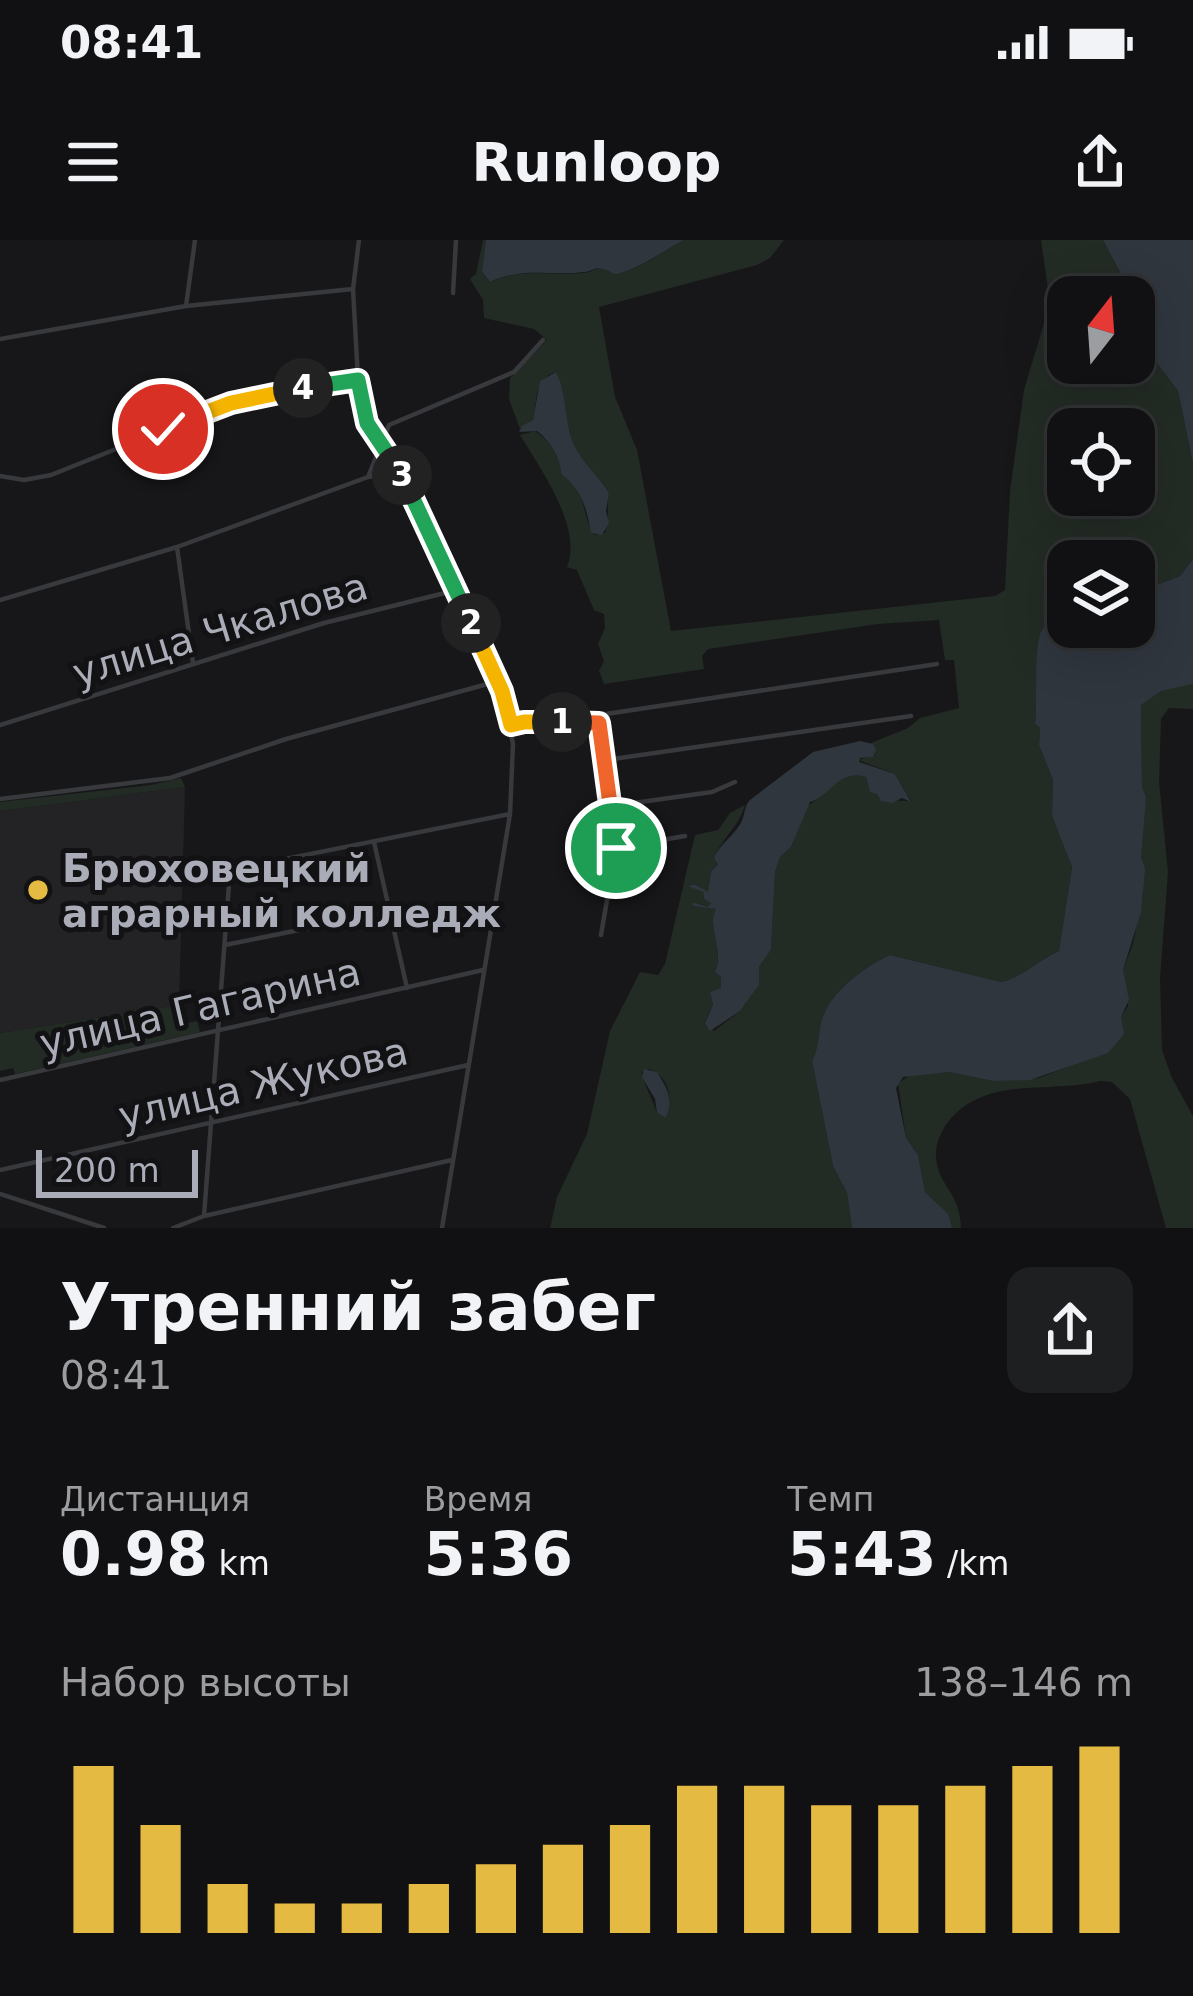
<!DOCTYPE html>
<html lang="ru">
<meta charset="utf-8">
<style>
:root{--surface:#111113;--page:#1e1f21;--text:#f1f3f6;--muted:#9c9da0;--line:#303133;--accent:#e4ba43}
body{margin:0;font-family:"DejaVu Sans",sans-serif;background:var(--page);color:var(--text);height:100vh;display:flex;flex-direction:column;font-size:45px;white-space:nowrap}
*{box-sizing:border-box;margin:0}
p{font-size:39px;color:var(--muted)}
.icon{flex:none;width:66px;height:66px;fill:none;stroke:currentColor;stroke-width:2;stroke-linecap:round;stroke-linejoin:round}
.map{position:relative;height:988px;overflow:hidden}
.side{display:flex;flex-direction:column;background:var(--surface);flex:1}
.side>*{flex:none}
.needle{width:78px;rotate:17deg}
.tools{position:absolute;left:1047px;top:36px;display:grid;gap:24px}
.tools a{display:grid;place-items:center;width:108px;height:108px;border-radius:24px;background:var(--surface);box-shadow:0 12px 48px #0002,0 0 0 3px var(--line);font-size:60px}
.scale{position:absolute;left:36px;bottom:30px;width:162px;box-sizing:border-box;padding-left:12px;border:6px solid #aaadb8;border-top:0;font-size:33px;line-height:42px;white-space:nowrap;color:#aaadb8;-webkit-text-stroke:9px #121214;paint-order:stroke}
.pin{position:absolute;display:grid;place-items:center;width:102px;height:102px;color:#fff;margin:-51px;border:6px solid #fff;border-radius:50%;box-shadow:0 3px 12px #0007}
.km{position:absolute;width:60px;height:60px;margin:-30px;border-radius:50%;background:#222;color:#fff;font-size:33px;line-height:60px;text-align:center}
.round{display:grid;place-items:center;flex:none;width:126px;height:126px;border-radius:24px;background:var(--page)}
.head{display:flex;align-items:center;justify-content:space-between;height:204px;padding:0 60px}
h1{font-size:66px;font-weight:700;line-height:90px}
.metrics{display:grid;grid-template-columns:repeat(3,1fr);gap:18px;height:204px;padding:12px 60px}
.metrics div{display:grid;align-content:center}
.metrics b{font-size:60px;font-weight:700}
.metrics small{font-size:33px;font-weight:400}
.metrics p{font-size:33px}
.chart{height:336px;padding:24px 60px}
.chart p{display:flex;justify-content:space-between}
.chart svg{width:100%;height:216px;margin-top:12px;stroke:var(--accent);stroke-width:6}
.status{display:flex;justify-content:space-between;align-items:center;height:84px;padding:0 60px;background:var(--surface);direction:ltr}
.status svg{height:33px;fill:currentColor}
header{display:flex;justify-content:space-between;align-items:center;height:156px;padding:0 60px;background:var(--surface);font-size:54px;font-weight:700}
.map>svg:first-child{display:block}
</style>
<div class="status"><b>08:41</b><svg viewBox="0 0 49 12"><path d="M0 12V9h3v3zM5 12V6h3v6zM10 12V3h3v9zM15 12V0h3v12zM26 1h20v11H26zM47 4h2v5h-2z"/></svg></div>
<header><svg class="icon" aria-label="menu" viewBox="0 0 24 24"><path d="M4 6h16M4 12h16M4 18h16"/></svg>Runloop<svg class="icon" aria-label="share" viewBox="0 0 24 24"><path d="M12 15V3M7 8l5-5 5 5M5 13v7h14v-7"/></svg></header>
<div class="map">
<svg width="1193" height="988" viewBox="0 0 1193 988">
<rect width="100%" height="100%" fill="#171719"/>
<path fill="#232326" d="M185 547 179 765 0 793V571Z"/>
<path fill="#232b25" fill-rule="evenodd" d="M483 0H486L482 33 490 42C521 28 552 36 584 33 594 32 592 28 603 29 611 30 611 36 621 33 644 27 665 10 684 0H784L770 18 757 25 599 67 615 157 637 210 671 391 995 356 1005 350 1010 251 1024 150 1050 63 1041 0H1103L1133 57H1068V123H1134V59L1157 123 1178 151 1193 224V319L1180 336 1134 354V321H1068V376L1049 384 1040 397 1035 484 1040 488 1039 505 1053 540 1052 576 1072 627 1059 711C1042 718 1019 739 1001 742L890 715C867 725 833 750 824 774 817 791 820 806 812 821L833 926 847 953 852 988H550L557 957 587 894 610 791 640 732 658 735 665 724 695 595 718 590 730 573 745 565C739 587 722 598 714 618L718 623 711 631 708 654 694 644 689 645 703 652 704 659 711 662 709 667 693 662 692 666 716 669C706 687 725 710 715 732L721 737V748L710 752 713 765 705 782 714 791 740 771 759 745V727L771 710 775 632 780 617 791 607 807 566C828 555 838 529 866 537L870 552 877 553 881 560 911 561 895 534 858 520 875 515 871 503 908 488 920 478 959 468 954 420H945L939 380 878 384 708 409 702 416 704 429 604 444 599 431 604 421 598 404 605 388 604 374 594 370 577 330 567 327C583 288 541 230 520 195L535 191C550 201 560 215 561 234 588 252 581 274 594 295L605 293C610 280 606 268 609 253 601 239 588 228 579 215 564 189 568 157 556 132 533 139 538 161 533 180L520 189 509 159 510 138 547 100 534 89 484 78 483 60 470 39 476 34ZM1068 189H1134V255H1068ZM649 829C670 837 673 859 666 878L657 873C653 859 644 846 642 832Z
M1193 444V469L1169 468 1161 479 1159 542 1168 632 1160 738 1162 810 1172 838 1193 876V988H1166L1130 859 1112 842 1100 841C1049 854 985 835 948 882 940 893 935 905 936 918 939 948 960 951 961 988H952L947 974 925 952 918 915 906 898 898 843 914 833 949 832 993 841 1039 838 1083 821 1121 777 1128 766 1123 730 1133 704 1143 654 1140 595 1146 557 1142 548 1141 465 1161 450Z
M181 538 185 547 0 571V562L151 545Z
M179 765V785L197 781 200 792 15 834 13 828 0 831V793Z"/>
<path fill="#30363e" d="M486 0H684C665 10 644 26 621 33 611 36 612 31 603 29 592 27 594 31 584 32 553 36 520 27 490 42L482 32Z
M1103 0H1193V224L1178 151 1157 123 1140 70Z
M556 132C569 157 563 189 579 214 588 228 601 239 609 253L606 271 609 283 602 295 591 293C587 270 582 249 561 234 560 217 551 202 537 191L519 192 522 186 533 180 540 141Z
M1193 319V444L1161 451 1141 465 1142 547 1146 557 1141 617 1145 629 1141 672 1123 730 1129 760 1121 777 1124 794 1108 813 1030 840 993 841 949 832 903 837 896 848 906 898 918 915 925 952 948 974 952 988H852L847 953 833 926 812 821C820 806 817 791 824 774 833 750 867 725 890 715L1001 742C1021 738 1040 719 1059 711L1072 627 1052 576 1053 540 1039 505 1040 488 1035 484C1038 463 1033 405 1042 390 1047 382 1060 379 1068 376V387H1134V354L1180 336Z
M860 501 873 504 876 510 873 517 860 518 859 522 895 534 911 562 902 558 892 563 881 561 877 554 870 552 866 537C837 529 833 555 810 562L791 607 780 617 775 632 771 710 759 727V745L740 771 710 791 705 783 713 765 710 752 721 748V737L715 732C725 710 706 687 716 669L692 666 693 662 708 667 711 663 704 659 703 652 688 646 694 644 708 652 711 631 718 624 714 618C720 603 738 593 743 578 745 572 745 565 750 560L813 512Z
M644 829 657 832C667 848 674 859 666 878L657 873 655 859 642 837Z"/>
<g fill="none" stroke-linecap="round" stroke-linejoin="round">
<path stroke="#38393d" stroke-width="4.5" d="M359 0 353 49 358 139 364 176 401 233 457 350 502 451 513 504 510 574 442 988
M453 53 456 0
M186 66 195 0
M0 99 186 66 353 49
M0 236 24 240 51 235 231 163 355 140
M368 237 398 232
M177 307 193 423
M0 360 177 307 368 237 389 185 514 132 543 100
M599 483 606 474 937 424
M599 483 616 608 601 695
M0 485 324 383 457 350
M511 486 524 482 599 483
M606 520 911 476
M0 559 170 538 286 499 495 442
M612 566 712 552 735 542
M374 602 407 748
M616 608 685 596
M190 638 510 574
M225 705 388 672
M0 840 483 730
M0 930 468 825
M0 954 104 988
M204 976 230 631
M173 988 204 976 452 920"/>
</g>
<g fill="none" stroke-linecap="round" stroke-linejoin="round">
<defs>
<path id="split-1" d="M562 482 599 483 616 608"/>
<path id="split-2" d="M471 383 502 451 511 485 524 482H562"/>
<path id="split-3" d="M402 235 471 383"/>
<path id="split-4" d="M303 148 358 140 367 183 402 235"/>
<path id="split-5" d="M163 189 231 163 303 148"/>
</defs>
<use href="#split-1" stroke="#fff" stroke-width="24"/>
<use href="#split-2" stroke="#fff" stroke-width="24"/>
<use href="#split-3" stroke="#fff" stroke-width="24"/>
<use href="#split-4" stroke="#fff" stroke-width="24"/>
<use href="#split-5" stroke="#fff" stroke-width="24"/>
<use href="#split-1" stroke="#f0652b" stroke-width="15"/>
<use href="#split-2" stroke="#f5b400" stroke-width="15"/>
<use href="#split-3" stroke="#22a559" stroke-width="15"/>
<use href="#split-4" stroke="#22a559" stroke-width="15"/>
<use href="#split-5" stroke="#f5b400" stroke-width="15"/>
</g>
<circle fill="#e4ba43" stroke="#121214" stroke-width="4.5" cx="38" cy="650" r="12"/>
<g text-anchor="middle" stroke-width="10" stroke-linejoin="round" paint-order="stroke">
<g font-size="39" fill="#aaadb8" stroke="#121214">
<text transform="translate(220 389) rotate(-17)" y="14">улица Чкалова</text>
<text transform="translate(200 767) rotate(-13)" y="14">улица Гагарина</text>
<text transform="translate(263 843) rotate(-13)" y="14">улица Жукова</text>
</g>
<g font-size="39" font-weight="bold" fill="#aaadb8" stroke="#121214" text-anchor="start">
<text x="62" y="642">Брюховецкий<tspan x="62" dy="45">аграрный колледж</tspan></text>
</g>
</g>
</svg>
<div class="tools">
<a><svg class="needle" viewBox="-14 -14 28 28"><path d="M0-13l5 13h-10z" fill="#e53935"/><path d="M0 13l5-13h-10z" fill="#9c9da0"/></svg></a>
<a><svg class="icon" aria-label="locate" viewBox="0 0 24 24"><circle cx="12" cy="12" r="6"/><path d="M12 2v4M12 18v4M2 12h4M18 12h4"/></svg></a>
<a><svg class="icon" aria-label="layers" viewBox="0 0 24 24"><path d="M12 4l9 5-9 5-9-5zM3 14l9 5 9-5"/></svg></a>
</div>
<div class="scale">200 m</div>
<div class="pin" style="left:616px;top:608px;background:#1e9e55"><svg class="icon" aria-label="arrive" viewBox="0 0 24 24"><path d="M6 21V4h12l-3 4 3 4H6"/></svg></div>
<div class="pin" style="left:163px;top:189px;background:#d93025"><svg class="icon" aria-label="check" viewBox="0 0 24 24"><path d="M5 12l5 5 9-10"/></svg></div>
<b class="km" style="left:562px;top:482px">1</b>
<b class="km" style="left:471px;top:383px">2</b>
<b class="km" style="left:402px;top:235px">3</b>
<b class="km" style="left:303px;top:148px">4</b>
</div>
<section class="side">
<div class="head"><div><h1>Утренний забег</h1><p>08:41</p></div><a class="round"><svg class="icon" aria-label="share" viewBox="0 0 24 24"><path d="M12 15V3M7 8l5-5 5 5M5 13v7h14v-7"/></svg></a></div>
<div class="metrics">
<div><p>Дистанция</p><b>0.98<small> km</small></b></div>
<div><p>Время</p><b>5:36</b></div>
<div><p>Темп</p><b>5:43<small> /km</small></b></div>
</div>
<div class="chart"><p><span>Набор высоты</span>138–146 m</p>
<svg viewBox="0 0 160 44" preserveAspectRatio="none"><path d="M5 44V10M15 44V22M25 44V34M35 44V38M45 44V38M55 44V34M65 44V30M75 44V26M85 44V22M95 44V14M105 44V14M115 44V18M125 44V18M135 44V14M145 44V10M155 44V6"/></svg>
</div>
</section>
